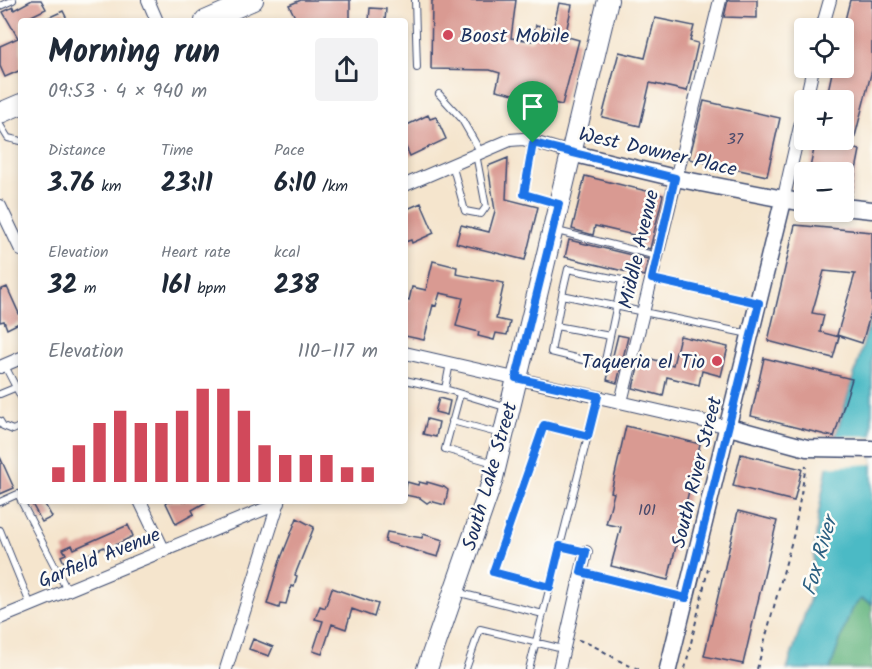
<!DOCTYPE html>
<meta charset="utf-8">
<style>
:root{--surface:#fff;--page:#f2f2f3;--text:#1f2937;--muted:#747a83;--accent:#d1495b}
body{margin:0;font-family:Kalam,sans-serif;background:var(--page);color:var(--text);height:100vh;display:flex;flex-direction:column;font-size:22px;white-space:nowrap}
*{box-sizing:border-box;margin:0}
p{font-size:20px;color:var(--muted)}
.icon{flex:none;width:33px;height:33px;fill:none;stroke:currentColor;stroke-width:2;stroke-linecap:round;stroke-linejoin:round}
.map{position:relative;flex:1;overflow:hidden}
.details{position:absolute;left:18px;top:18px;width:390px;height:486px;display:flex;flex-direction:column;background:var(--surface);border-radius:6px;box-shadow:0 3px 9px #0003}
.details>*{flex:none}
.tools{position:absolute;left:794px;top:18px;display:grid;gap:12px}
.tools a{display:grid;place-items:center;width:60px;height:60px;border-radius:6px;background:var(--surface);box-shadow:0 3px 9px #0003;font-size:30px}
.pin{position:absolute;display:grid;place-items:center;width:51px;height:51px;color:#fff;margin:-62px -26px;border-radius:50% 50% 50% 0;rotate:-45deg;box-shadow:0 0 6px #0007}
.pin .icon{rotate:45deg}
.round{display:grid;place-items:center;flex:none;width:63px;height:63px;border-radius:6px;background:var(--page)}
.headline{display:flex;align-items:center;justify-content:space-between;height:102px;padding:0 30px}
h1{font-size:33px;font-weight:800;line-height:45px}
.figures{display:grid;grid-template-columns:repeat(3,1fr);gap:9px;height:102px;padding:6px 30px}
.figures div{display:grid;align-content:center}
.figures b{font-size:26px;font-weight:800}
.figures small{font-size:16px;font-weight:400}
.figures p{font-size:16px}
.chart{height:168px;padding:12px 30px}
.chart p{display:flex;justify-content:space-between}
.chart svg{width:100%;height:108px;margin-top:6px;stroke:var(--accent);stroke-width:6}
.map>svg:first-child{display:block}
</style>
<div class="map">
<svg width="872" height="669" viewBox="0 0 872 669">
<rect width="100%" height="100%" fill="#fdfcf7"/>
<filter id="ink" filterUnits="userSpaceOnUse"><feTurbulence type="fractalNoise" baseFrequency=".0167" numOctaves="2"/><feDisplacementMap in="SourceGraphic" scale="12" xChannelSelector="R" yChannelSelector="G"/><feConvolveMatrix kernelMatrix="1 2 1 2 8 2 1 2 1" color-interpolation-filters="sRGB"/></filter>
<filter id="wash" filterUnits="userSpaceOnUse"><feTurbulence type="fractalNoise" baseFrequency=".008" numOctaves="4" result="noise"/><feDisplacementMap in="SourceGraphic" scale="24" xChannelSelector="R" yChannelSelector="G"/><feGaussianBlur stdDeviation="1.35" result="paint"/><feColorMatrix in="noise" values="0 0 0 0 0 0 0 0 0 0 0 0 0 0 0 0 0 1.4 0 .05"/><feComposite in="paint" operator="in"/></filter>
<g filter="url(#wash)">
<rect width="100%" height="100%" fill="#f5e5cd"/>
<path fill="#65b580" stroke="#40726f" stroke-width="1.5" d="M861 599 872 604V669H830L851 610Z"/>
<path fill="#4cbac5" stroke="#347492" stroke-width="1.5" d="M872 315V604L861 599 851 610 830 669H787L810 598 818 516 828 462Z"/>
<path fill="#f5e5cd" d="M832 436H872V464L825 467Z"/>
<g id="blocks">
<path fill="#d99a92" d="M32 0H41L46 9 21 21V70L5 77 0 66V46L18 38 3 12 13 7 14 10Z
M301 0H350V21H297L289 5Z
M432 0H516L511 38 532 41 536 25 553 29 559 3 572 5 566 32 569 33 568 37 579 40 562 105 496 90 500 73 490 70 431 69Z
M728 0H757V18L724 17Z
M850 0H872V70L852 148 860 150 851 196 843 194V172H809L816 140H843V100H833L835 92 828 91 833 68H843V28Z
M370 8 386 9 385 21H369Z
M63 11 68 21H41Z
M655 18 694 26 690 41 698 43 687 91 650 83 640 126 602 117 619 52 645 58Z
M704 101 780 118 767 176 689 159Z
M428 115 430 119 436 117 446 139 410 156 405 145V126Z
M508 158 506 199 538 207 525 260 456 243 461 225 489 232 495 211 488 166Z
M585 176 663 195 650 249 640 246 642 237 595 226 593 235 572 229Z
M421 203 434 233 412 243 411 240 405 242V210Z
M795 225 872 232V309L862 343 837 335 855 274 824 271 812 313 824 315 820 332 839 337 833 358 768 341Z
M569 240 648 259 644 276 565 257Z
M433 261 457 267 456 274 504 283 496 319 510 322 507 335 496 333 494 340 478 336 479 332 456 326 463 298 440 293 436 306 433 305 424 340 405 336V299L409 300 412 287 426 290Z
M7 287 21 318V322L7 329 4 321 0 322V290Z
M618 335 628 337 617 383 607 380Z
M680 336 728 347 721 376 702 371 699 385 667 377 663 396 633 388 641 356 673 365Z
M764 358 852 379 834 437 751 416Z
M439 398 450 401 447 415 435 412Z
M427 419 439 422 436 437 423 434Z
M626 426 700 444 668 580 611 566 621 527 606 524 614 493 611 492Z
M741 454 802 469 794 501 733 486Z
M0 457 14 488 0 494Z
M407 482 418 485 419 482 427 484V482L444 487 448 490 445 505 430 501 427 503 420 498 405 495Z
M36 501H43L52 517 42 522 32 504Z
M165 501H208L192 510 194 514 176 524Z
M738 511 777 521 743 664 704 656Z
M297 518 314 527 295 575 297 576 294 587 291 586 286 604 280 603 279 608 267 604 279 563Z
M128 525 133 536 106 550 104 547 65 565 61 556 66 554 63 549 72 545 74 549Z
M387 532 422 538 423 534 443 540 438 557 385 542Z
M332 588 378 604 374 617 352 609 346 629 332 624 322 654 313 651 323 621 315 619 320 606 325 608Z
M253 639 273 647 269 656 249 649Z"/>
</g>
</g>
<g filter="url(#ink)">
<use href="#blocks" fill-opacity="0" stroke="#3c4a6f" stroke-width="1.5"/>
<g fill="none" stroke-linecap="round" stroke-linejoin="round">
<defs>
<path id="lane" d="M415 0 417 68
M0 6 13 0
M439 94 461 118 480 151
M0 125 8 138 21 141
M533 143 524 194 557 203
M452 164 465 211 481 214 486 207 476 154
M557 231 657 256
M652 279 757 302
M562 295 568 269 622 280 604 365 551 352 562 295C625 308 687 321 749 334
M556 326 610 336
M5 366 21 397
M405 380 445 389 450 363
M445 389 508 408
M0 394 17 387
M460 394 445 449 494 463
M0 421 3 426 13 430 21 426
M452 421 501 434
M21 501 67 590
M0 502 18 494 21 500
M0 530 31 606
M560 546 586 552
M582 572 685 598
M550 587 493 571 544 425 588 436
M456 592 543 614
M466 669 480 629 563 649
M529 669 598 396"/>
<path id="street" d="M148 0 157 21
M822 28 830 0
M806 100 813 68
M405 185 510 140 523 139 571 153
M783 201 804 109
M0 206 21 250
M405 353 729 427
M0 367 21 358
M621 402 720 0
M140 501 164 551
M0 618 279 503
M226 669 279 501
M559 669 586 552"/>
<path id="secondary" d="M571 153 675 178 804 203
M843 207 872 210
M729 427 807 448 872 449
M668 669 783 201"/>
<path id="primary" d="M205 21 253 0
M0 113 21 104
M427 669 492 482 608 0"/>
</defs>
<use href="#lane" stroke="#3c4a6f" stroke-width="8"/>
<use href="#street" stroke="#3c4a6f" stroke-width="14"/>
<use href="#secondary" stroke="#3c4a6f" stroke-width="19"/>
<use href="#primary" stroke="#3c4a6f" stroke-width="22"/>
<path stroke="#3c4a6f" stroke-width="2" stroke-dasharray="4.5 4.5" stroke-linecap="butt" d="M578 640C601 646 618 664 640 669
M685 669 708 569
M757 669 794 533 806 466"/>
<use href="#lane" stroke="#fff" stroke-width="6"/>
<use href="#street" stroke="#fff" stroke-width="12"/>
<use href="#secondary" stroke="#fff" stroke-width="16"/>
<use href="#primary" stroke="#fff" stroke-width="20"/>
</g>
</g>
<g fill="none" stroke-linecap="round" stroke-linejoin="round" filter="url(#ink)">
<defs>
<path id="route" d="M533 143 675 178 652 279 759 303 686 598 581 572 586 552 560 546 550 587 493 572 544 425 588 436 598 396 516 378 559 204 524 194Z"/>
</defs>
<use href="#route" stroke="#fff" stroke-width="12"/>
<use href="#route" stroke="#1a73e8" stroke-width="8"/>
</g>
<g fill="#d1495b" stroke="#fdfcf7" stroke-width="2">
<circle cx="448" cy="35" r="6"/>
<circle cx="717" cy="361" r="6"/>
</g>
<g text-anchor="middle" stroke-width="5" stroke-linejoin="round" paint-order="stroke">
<g font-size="16" fill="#4a4a6b">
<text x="735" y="144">37</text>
<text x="647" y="515">101</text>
</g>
<g font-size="20" fill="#1b2f5e" stroke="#fdfcf7" text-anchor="start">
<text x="460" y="42">Boost Mobile</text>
<text x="705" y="368" text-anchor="end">Taqueria el Tio</text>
</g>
<g font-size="20" fill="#1b2f5e" stroke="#fdfcf7">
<text transform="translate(658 151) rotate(13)" y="7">West Downer Place</text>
<text transform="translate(638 249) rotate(-77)" y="7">Middle Avenue</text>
<text transform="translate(696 472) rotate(-76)" y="7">South River Street</text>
<text transform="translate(489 476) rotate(-74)" y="7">South Lake Street</text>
<text transform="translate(99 557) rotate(-22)" y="7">Garfield Avenue</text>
</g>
<g font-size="21" font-style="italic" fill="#2c6082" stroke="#fdfcf7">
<text transform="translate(819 556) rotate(-74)" y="7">Fox River</text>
</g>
</g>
</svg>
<div class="tools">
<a><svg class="icon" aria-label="locate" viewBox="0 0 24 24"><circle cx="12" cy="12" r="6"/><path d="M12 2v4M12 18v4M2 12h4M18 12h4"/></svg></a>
<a>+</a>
<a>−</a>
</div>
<div class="pin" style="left:533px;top:143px;background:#1e9e55"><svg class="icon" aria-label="arrive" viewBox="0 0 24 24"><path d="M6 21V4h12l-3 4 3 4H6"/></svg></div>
<section class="details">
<div class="headline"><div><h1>Morning run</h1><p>09:53 · 4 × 940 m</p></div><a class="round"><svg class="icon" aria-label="share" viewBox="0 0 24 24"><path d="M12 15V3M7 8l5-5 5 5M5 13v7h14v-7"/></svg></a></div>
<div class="figures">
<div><p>Distance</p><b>3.76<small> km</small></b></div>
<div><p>Time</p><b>23:11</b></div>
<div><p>Pace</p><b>6:10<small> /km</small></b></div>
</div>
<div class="figures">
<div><p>Elevation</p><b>32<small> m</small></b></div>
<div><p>Heart rate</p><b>161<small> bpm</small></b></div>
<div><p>kcal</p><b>238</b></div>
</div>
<div class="chart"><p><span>Elevation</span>110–117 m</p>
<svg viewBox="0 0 160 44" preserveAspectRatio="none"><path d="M5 44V38M15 44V29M25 44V20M35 44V15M45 44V20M55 44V20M65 44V15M75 44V6M85 44V6M95 44V15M105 44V29M115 44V33M125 44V33M135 44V33M145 44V38M155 44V38"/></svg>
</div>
</section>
</div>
